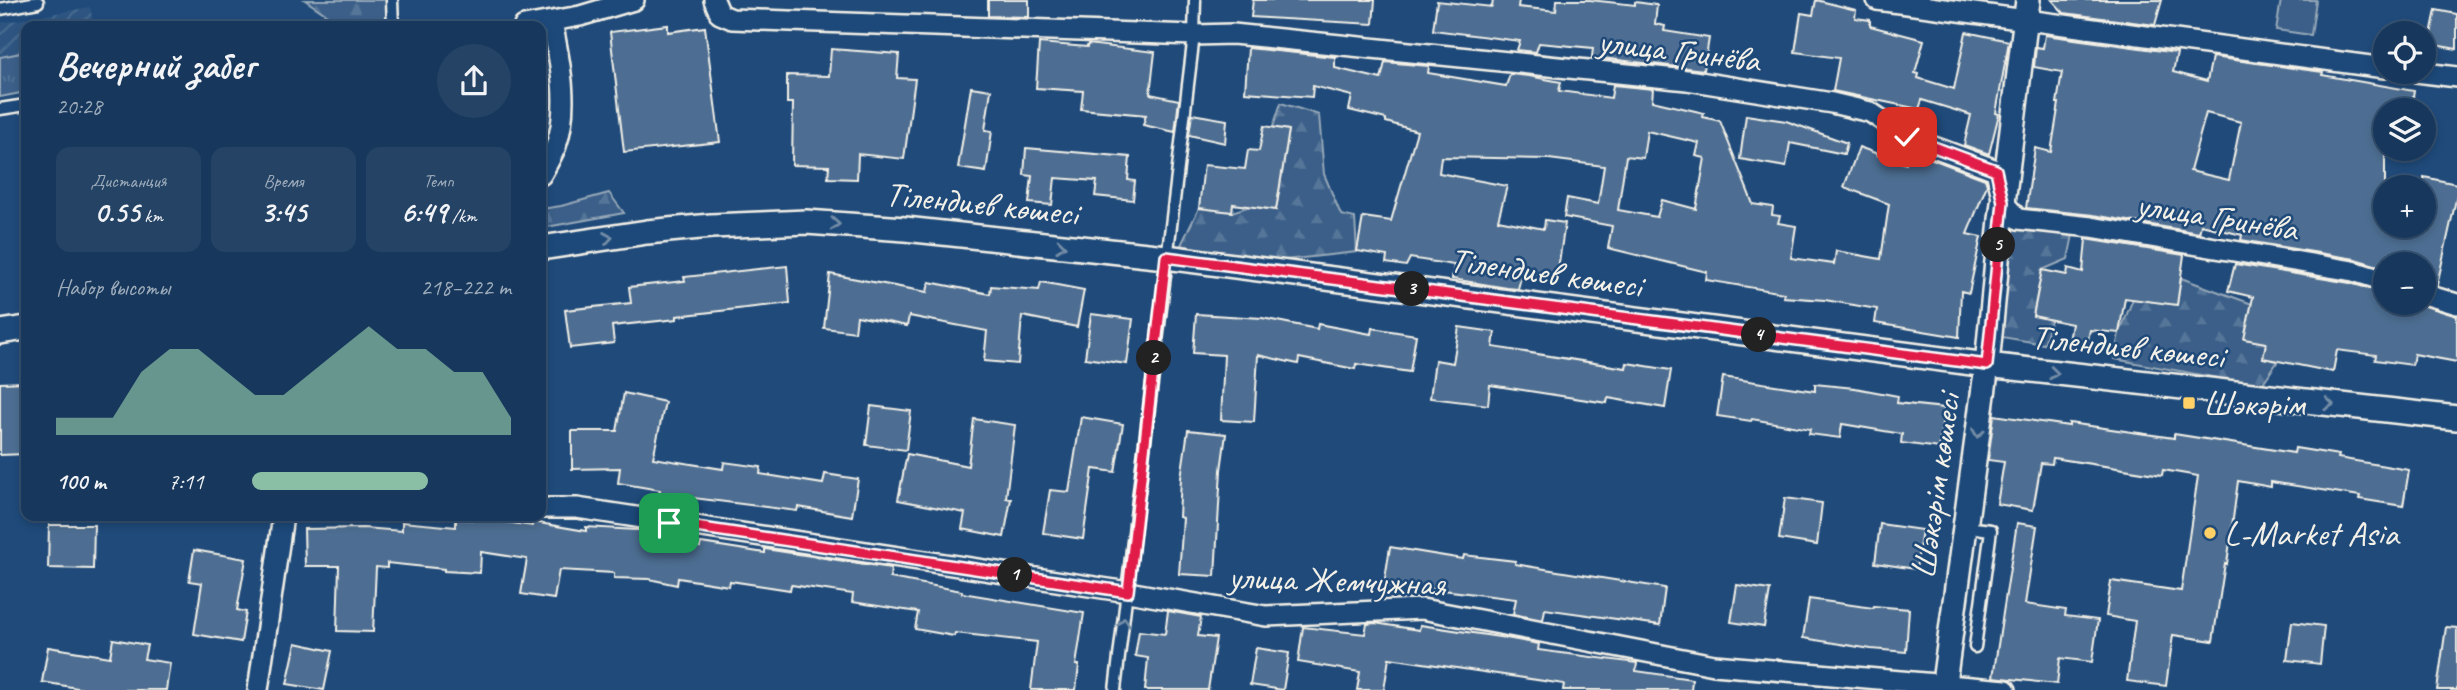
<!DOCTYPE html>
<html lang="ru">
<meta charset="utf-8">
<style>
:root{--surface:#17385c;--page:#244365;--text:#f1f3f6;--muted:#9eacbb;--line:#365272;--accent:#8abfa5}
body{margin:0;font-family:Caveat,sans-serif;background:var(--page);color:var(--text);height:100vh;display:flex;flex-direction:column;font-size:26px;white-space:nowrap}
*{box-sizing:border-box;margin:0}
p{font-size:23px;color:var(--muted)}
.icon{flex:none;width:38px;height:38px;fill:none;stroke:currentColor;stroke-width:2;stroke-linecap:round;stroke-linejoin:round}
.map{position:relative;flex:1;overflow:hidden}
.details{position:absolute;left:21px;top:21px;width:525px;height:500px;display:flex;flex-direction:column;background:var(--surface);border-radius:14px;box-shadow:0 4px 10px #0003,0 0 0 2px var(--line)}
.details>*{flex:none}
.controls{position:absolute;left:2373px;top:21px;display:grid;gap:14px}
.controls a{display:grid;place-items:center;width:63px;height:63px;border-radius:50%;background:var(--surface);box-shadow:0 4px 10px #0003,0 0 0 2px var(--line);font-size:35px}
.pin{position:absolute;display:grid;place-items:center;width:60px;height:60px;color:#fff;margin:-30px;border-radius:14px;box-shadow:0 4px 10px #0006}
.km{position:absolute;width:35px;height:35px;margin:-18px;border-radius:50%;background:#222;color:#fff;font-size:19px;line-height:35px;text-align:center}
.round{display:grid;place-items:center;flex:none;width:74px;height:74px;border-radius:37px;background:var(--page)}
.overview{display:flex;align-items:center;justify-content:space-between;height:119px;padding:0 35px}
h1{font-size:38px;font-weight:700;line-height:52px}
.stats{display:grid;grid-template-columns:repeat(3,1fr);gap:10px;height:119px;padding:7px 35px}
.stats div{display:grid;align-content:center;border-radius:14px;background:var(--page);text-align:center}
.stats b{font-size:30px;font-weight:700}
.stats small{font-size:19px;font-weight:400}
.stats p{font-size:19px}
.chart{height:196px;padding:14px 35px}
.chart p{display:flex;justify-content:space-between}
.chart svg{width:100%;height:126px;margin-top:7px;fill:var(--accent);opacity:.7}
ul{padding:0 35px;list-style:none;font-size:23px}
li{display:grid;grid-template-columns:112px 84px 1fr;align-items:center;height:52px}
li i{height:18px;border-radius:9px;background:var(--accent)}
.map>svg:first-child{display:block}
</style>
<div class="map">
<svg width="2457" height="690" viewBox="0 0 2457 690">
<defs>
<pattern id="industrial-furrows" width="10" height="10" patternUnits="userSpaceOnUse" patternTransform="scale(1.75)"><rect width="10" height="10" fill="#2d5581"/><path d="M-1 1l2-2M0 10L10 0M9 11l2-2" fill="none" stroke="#4c6e93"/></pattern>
<pattern id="grass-tufts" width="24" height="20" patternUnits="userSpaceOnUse" patternTransform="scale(1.75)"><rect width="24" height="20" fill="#3a5f88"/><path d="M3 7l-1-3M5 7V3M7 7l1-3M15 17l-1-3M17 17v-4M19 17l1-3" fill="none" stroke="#577699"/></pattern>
<pattern id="forest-firs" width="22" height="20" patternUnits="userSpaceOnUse" patternTransform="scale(1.75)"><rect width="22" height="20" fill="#3a5f88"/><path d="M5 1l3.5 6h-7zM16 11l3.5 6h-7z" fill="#577699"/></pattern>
</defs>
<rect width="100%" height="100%" fill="#1f4a7a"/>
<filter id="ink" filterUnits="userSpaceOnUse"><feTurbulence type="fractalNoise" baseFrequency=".0143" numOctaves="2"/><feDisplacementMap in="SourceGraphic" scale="14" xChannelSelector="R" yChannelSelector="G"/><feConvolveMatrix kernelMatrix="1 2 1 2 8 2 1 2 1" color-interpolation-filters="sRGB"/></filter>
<g filter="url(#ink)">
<path fill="url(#industrial-furrows)" d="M90 7 94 26H26V52L0 57V23Z"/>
<path fill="url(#grass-tufts)" stroke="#97a8b8" stroke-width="2" d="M26 52V92L0 97V57Z"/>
<path fill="url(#forest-firs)" stroke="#97a8b8" stroke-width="2" d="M305 0H393V22L336 21Z
M1281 103 1319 115 1324 174 1341 215 1355 218 1357 252 1266 262 1181 245 1199 208 1232 212 1250 206 1276 210 1289 130 1273 127Z
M609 193 624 213 541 228V209L561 206Z
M2001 219 2073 235 2068 259 2042 270 2033 315 2051 320 2044 344 1990 335Z
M2181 278 2252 304 2245 339 2266 343 2263 358 2278 361 2261 386 2114 359 2119 333 2133 299 2177 305Z"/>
<path fill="#3a5f88" stroke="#97a8b8" stroke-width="2" d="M2281 0H2316L2311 35 2276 30Z"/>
<path fill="#4d6e92" stroke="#f4f1e8" stroke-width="2" fill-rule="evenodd" d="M988 0H1029V17L988 16Z
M1253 0H1375L1373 24 1251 17Z
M1493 0H1519L1518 7 1556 11 1557 0H1590L1635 5V2L1657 5 1655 24 1665 26 1664 31 1709 38 1704 70 1592 57 1593 48 1539 43 1536 52 1517 50 1520 41 1433 30 1437 1 1492 7Z
M1816 0 1856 10 1855 18 1870 20V26L1924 40 1915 73 1919 74 1918 78 1954 89 1966 32 2009 41 1996 113 1999 114 1989 154 1964 145 1971 115 1922 100 1919 109 1833 91 1839 58 1795 52 1801 13 1813 15Z
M2052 0H2162L2155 25 2064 13Z
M2436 10 2457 14V49L2429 44Z
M668 25V32L705 27 720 142 624 152 610 32Z
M2045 35 2177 53 2173 72 2207 81 2212 57 2323 72 2322 75 2414 91 2411 110H2385V226H2424V177L2457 184V195L2437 285 2424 282V264H2385V268L2355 259 2241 240 2242 235 2201 225 2199 233 2093 215 2026 208 2035 148 2051 152 2059 103H2057L2062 72 2034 67 2036 47 2043 48ZM2206 113 2241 122 2229 180 2190 171Z
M1039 43 1087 47 1088 44 1155 52 1150 94 1179 100 1175 132 1143 125 1146 115 1081 109 1083 91 1036 88Z
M1248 48 1335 57V68L1381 79 1385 62 1429 66 1428 73 1506 86 1510 74 1529 76 1561 82 1559 91 1611 98 1613 85 1653 89 1652 101 1704 113 1703 117 1720 121 1753 204 1773 207 1772 215 1780 216 1778 223 1796 226 1791 258 1834 264 1836 251 1881 259 1889 204 1844 187 1859 147 1875 153 1887 162 1888 158 1906 164 1911 151 1985 179 1987 185 1967 234 1981 237 1969 293 1961 291 1959 337 1875 323 1877 309 1825 300 1783 297 1784 293 1706 280 1707 272 1608 248 1612 226 1564 217 1567 198 1598 204 1604 166 1549 159 1441 157 1439 173 1507 186 1498 220 1544 229 1545 220 1565 223 1556 282 1521 277 1518 289 1507 288 1452 279 1454 265 1410 258 1406 266 1386 263 1387 256 1357 251 1363 217 1391 221 1417 131 1386 122V119L1349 110 1352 96 1313 86 1312 97 1245 92ZM1647 131 1699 143 1696 156 1705 158 1696 209 1662 200 1657 217 1618 210 1626 156 1643 158Z
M831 49 899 54 897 78 915 79 904 159 858 154 857 179 828 178 829 166 792 165 793 103H787V75L829 76Z
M971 87 991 90 985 130 992 131 986 172 958 168Z
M1192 114 1227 120 1225 143 1189 135Z
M1746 115 1786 121 1847 143 1844 154 1790 143 1786 167 1740 159Z
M1264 126 1289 130 1276 210 1233 204 1232 212 1199 208 1204 165 1245 169 1248 150 1259 151Z
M1026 148 1130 157 1128 180 1135 181 1133 200 1095 196 1097 181 1055 178 1052 205 1029 203 1032 176 1024 175Z
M2086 239 2184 255 2177 305 2125 298 2119 333 2090 330 2086 350 2068 347 2072 324 2033 316 2042 270 2067 275 2068 268 2083 272Z
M2235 264 2350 283 2385 293V303H2416L2457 316V362L2414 354 2412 365 2375 360 2376 355 2337 350 2333 372 2263 358 2266 343 2244 339 2253 297 2228 291Z
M787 266 790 303 677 316V319L612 326 614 343 570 348 565 310 631 303 629 287 685 281 684 277Z
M830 274 927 292 929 282 990 294 991 286 1039 290 1041 282 1084 290 1077 327 1022 316 1018 364 984 361 987 331 909 316 907 326 857 316 855 332 824 328Z
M1091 314 1133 319 1127 364 1085 358Z
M1196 314 1262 318 1317 329 1318 324 1371 334 1372 328 1416 335 1410 372 1356 364 1355 369 1299 358 1298 364 1258 355 1254 422 1221 420 1224 355 1193 353Z
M1459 327 1495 332 1493 347 1626 368 1627 363 1671 370 1665 408 1608 398 1607 403 1490 385 1488 405 1430 398 1435 360 1453 363Z
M1723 377 1815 391V384L1855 388 1898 396 1897 403 1944 408 1939 448 1901 443 1902 434 1842 424 1840 438 1809 434 1810 429 1752 419 1751 421 1717 416Z
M25 382 26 454 0 455V383Z
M624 393 665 402 653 458 723 469 724 462 761 467 760 474 823 484 825 474 858 479 852 516 798 507 797 511 694 498 693 504 658 499 660 490 618 483 620 468 572 469V431H617Z
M871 406 911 411 906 450 866 445Z
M1994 415 2069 426V423L2174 438V434L2294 453 2295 448 2339 455 2338 458 2409 470 2403 506 2359 499 2360 496 2271 482V487L2238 481 2227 564 2225 563 2213 641 2173 635 2166 686 2127 681 2135 621 2106 616 2111 581 2181 591 2198 476 2163 470 2162 475 2053 458 2052 464 2041 463 2033 510 1997 504 2004 462 1988 460Z
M1081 417 1123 424 1115 472 1093 469 1083 539 1043 533 1050 490 1069 492Z
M974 419 1015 425 1006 498 1011 499 1004 537 962 529 965 513 898 500 907 454 968 466Z
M1188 430 1226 434 1221 470 1215 576 1179 574 1183 518 1179 517 1181 478Z
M1785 498 1822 503 1817 545 1779 539Z
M456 519 491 520 532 526 533 522 586 531V527L637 530H643L642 536 700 547 701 543 765 553V549L891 568 890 578 962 591V593L1084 613 1076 665H1079L1076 690H1031L1037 642 955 633 954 636 915 629 918 612 852 602 853 594 791 585 790 590 730 581 729 586 678 578 677 585 649 579 614 578V573L559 570 554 599 521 594 527 559 481 552 480 573 444 571V569L387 563V568L376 567 373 632 337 631 339 566H305L304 529 363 528 402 531V522L456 527Z
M2017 523 2037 526 2025 604 2066 610 2065 616 2098 620 2092 662 2060 658 2057 684 1993 677Z
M1880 524 1922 530 1916 569 1875 563Z
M49 525H94L93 569 48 568Z
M1390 547 1463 559 1464 555 1515 561V564L1545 569 1665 588 1660 625 1545 609 1543 620 1513 614 1516 599 1426 588V591L1384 585Z
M194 550 246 559 237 610 246 612 241 642 194 634 202 583 189 581Z
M1737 585 1770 590 1764 627 1731 622Z
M1809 599 1873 608 1874 606 1909 609 1906 652 1871 649 1803 638Z
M1168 611 1201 617 1198 636 1216 638 1208 690H1145L1148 658 1135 656 1139 631 1165 634Z
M2292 622 2324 626 2320 664 2287 660Z
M1375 623 1419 630 1420 625 1506 638 1539 644 1538 650 1637 663 1636 671 1692 679 1691 690H1563L1564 684 1389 658 1384 690H1357L1360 672 1298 662 1303 627 1365 634 1367 624Z
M2446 627 2457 628V690H2437Z
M113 639 147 645 144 659 170 663 166 690H89L42 682 48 647 110 657Z
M296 643 332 651 324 690 287 684Z
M1256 648 1289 653 1283 690 1250 685Z"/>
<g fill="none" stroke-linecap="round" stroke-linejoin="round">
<defs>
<path id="service" d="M392 0 393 26
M0 9 38 2
M0 109 26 105
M1966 527 1991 530 1975 647
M1115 690 1194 35 1195 0"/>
<path id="minor" d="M714 0 720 14 732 19 1194 35 1233 34 1687 80 1832 103 1870 112 1907 137 1996 170 2003 202 2018 219 2091 227 2353 271 2385 281
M1877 0 2385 68
M524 26 580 16 634 0
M2416 72 2457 77
M541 175C546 166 552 156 556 146 570 106 560 62 552 22
M2424 294 2457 304
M541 508H577L1128 592 1266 616 1422 609 1714 665 2006 690
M258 690 283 516"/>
<path id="tertiary" d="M541 248 647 232 711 226 806 222 905 229 1166 257 1987 365 2457 418
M0 332 26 328
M1943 690 1987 365 2001 219 2028 0"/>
</defs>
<use href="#service" stroke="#f4f1e8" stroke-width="15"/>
<use href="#minor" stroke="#f4f1e8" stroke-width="24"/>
<use href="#tertiary" stroke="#f4f1e8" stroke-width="28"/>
<use href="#service" stroke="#1f4a7a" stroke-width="10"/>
<use href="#minor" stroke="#1f4a7a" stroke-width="19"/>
<use href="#tertiary" stroke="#1f4a7a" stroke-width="23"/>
</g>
<defs><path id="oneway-chevron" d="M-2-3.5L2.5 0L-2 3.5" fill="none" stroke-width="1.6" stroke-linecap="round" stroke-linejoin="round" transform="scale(1.75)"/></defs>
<g stroke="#748da6">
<use href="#oneway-chevron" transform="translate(835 224) rotate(4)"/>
<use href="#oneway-chevron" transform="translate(608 238) rotate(-9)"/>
<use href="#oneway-chevron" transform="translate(1061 246) rotate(6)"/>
<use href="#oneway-chevron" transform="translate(2054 373) rotate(6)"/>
<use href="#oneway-chevron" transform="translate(2329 404) rotate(6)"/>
<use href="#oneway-chevron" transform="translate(1978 433) rotate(98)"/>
<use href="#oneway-chevron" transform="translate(1124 622) rotate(-83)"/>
</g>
</g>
<g fill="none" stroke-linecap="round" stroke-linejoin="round" filter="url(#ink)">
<defs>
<path id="route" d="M669 523 1128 592 1166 257 1987 365 2003 202 1996 170 1907 137"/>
</defs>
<use href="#route" stroke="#fff" stroke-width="14"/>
<use href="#route" stroke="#e11d48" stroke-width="9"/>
</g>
<g fill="#ffd166" stroke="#1f4a7a" stroke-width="2.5">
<rect x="2182" y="396" width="14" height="14" rx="3.5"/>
<circle cx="2210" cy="533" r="7"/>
</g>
<g text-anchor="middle" stroke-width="5" stroke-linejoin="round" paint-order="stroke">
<g font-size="35" fill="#f4f1e8" stroke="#1f4a7a">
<text transform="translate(1679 50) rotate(7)" y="12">улица Гринёва</text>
<text transform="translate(982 203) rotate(6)" y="12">Тілендиев көшесі</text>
<text transform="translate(2217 216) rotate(9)" y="12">улица Гринёва</text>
<text transform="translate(1546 272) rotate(8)" y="12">Тілендиев көшесі</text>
<text transform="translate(2128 346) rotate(6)" y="12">Тілендиев көшесі</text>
<text transform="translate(1935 486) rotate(-82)" y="12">Шәкәрім көшесі</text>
<text transform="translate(1337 580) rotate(2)" y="12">улица Жемчужная</text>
</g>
<g font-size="35" fill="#f4f1e8" stroke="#1f4a7a" text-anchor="start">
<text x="2203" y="415">Шәкәрім</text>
<text x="2224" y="545">L-Market Asia</text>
</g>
</g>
</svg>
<div class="controls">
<a><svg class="icon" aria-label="locate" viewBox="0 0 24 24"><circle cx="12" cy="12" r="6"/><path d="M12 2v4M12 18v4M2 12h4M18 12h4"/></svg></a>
<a><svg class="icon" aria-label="layers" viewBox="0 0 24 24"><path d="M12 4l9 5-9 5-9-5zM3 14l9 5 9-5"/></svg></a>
<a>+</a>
<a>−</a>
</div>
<div class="pin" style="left:669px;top:523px;background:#1e9e55"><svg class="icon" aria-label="arrive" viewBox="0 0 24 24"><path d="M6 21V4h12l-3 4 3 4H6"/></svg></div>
<div class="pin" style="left:1907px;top:137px;background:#d93025"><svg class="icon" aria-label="check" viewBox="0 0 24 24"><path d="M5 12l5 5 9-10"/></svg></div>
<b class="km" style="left:1015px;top:575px">1</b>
<b class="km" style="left:1154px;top:358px">2</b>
<b class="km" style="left:1412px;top:289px">3</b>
<b class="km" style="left:1759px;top:335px">4</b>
<b class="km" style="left:1998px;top:245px">5</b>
<section class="details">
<div class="overview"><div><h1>Вечерний забег</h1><p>20:28</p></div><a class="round"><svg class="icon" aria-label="share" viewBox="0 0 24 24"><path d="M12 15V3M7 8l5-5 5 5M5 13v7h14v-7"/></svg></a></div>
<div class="stats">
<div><p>Дистанция</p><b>0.55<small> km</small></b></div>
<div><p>Время</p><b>3:45</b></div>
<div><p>Темп</p><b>6:49<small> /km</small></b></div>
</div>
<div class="chart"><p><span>Набор высоты</span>218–222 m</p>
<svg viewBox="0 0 160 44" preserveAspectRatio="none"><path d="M0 44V38L10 38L20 38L30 22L40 14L50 14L60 22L70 30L80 30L90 22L100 14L110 6L120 14L130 14L140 22L150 22L160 38V44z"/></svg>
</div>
<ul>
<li><b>100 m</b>7:11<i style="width:68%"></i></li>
</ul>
</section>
</div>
